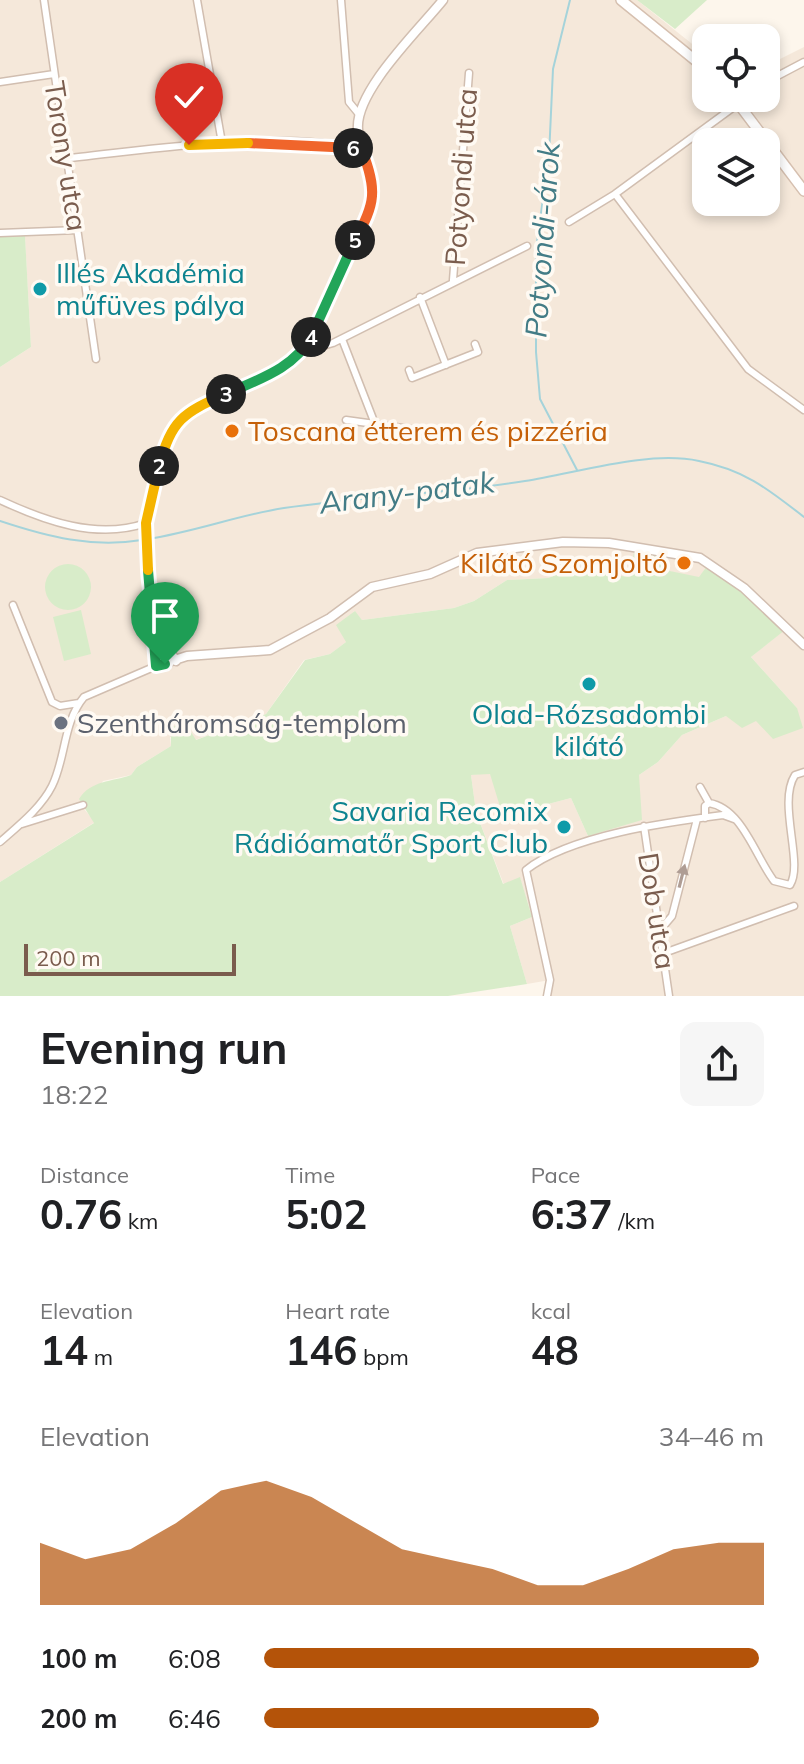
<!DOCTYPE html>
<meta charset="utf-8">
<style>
:root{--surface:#fff;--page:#f6f6f6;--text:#202124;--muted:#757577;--accent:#b45309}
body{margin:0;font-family:Mulish,sans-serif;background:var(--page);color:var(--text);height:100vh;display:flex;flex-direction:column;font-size:30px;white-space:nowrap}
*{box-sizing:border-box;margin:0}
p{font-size:26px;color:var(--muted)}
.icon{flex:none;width:44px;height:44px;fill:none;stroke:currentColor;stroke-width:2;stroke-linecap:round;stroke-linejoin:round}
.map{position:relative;height:996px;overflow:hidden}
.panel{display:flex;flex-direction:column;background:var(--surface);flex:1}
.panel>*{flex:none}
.fabs{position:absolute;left:692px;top:24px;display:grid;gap:16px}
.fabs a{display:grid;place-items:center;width:88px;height:88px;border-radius:16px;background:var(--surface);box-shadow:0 4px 12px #0003;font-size:40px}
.scale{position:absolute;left:24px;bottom:20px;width:212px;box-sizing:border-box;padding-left:8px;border:4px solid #7a5c4d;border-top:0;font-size:22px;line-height:28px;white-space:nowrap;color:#7a5c4d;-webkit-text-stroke:6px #fffaf3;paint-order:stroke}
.pin{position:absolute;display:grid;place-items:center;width:68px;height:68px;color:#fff;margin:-82px -34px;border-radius:50% 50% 50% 0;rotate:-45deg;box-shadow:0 0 8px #0007}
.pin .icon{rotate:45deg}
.km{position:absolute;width:40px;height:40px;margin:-20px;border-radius:50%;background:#222;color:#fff;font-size:22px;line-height:40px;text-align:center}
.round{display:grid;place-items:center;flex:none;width:84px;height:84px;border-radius:16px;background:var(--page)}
.overview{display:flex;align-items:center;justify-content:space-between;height:136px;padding:0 40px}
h1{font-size:44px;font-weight:700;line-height:60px}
.figures{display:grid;grid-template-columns:repeat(3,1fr);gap:12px;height:136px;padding:8px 40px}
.figures div{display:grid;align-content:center}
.figures b{font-size:40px;font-weight:700}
.figures small{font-size:22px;font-weight:400}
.figures p{font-size:22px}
.chart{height:224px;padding:16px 40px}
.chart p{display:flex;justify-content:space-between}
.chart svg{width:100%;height:144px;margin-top:8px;fill:var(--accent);opacity:.7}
ul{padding:0 40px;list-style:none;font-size:26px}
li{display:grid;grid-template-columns:128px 96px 1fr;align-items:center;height:60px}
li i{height:20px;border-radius:10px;background:var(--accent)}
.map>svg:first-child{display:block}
</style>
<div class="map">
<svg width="804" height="996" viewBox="0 0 804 996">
<rect width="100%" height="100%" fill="#fdf6ec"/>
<path fill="#f5e8da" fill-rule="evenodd" d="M0 0H637L706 55V98H766V66L804 47V996H547L550 980 527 984 510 926 532 917 520 878 504 885 476 812 471 775 490 773 531 802 533 808 571 798 588 836 639 775 658 762 682 735 726 716 756 721 797 708 751 657 784 630 707 566 699 578 664 570 666 556 630 577 570 570 548 578 507 580 474 601 454 608 362 620 354 611 346 642 330 654 304 660 266 714 195 740 170 737 171 746 137 767 131 775 103 781 84 809 95 822 0 882V367L31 347 25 237H0ZM706 142H766V202H706Z"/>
<path fill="#d8ecc9" d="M637 0H707L675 29Z
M25 236 31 347 0 367V237Z
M634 552 667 556 665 570 699 577 707 566 741 589 785 630 751 657 797 708 803 728 773 739 756 721 742 728 726 716 682 735 658 762 639 775 642 820 588 836 571 798 533 808 531 803 501 810 490 774 471 775 476 812 503 884 520 877 532 917 510 926 527 984 448 996H0V882L94 823 79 799C91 780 112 782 131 775L137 767 171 746V727L186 724 196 740 266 714 305 660 330 654 346 642 336 625 355 611 362 620 454 608 474 601 507 580 548 578 570 570 630 577Z
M45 587a23 23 0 1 1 46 0a23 23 0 1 1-46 0Z
M81 610 91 654 64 661 53 617Z"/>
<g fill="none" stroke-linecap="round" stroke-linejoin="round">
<path stroke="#a5d3da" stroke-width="2" d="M570 0 553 69 549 156 536 249V352L540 399 577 470
M0 521C48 537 92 548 142 540
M148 539C194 532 239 515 284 508 364 496 446 494 525 481 577 473 648 450 699 461 745 470 768 489 804 517"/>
<defs>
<path id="minor" d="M44 0 96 359
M197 0 222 143
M341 0 349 102 358 113
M0 82 54 74
M766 82 804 62
M69 158C155 149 278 129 362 150
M615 194 748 369 804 410
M569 222 615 194 746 98
M0 233 78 230
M453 280 469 73
M420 297 446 365
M311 338 323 346 333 343 527 246
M342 339 375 424 423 431
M409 370 412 378 478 352 475 344
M346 420 375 424
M0 500C45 521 97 540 146 523
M13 605 52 702 60 706 79 703
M700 787 709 803
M705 818V806L709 803C742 808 756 858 774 881L790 885C804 863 777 803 795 775L804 772
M22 824 83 805
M644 826 669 996
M0 842C18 826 41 808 52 786 66 758 63 722 84 697L156 666
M661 929 672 916 697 819
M664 953 794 906
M547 996 550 980 526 870C570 835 669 822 723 815L734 819"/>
<path id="tertiary" d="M443 0C419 30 355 91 358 129 360 155 376 176 373 202L303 351 285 367 190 411C133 451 144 605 156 666L187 656 270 650 330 618 372 587 430 574 477 553 563 542 609 543 700 558 744 588 804 645
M155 628 176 661"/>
<path id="secondary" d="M621 0 706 69
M734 98 804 191"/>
</defs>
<use href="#minor" stroke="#d1beb0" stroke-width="9"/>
<use href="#tertiary" stroke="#d1beb0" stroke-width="11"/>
<use href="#secondary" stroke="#d6c0b0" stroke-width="12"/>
<use href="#minor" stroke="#fff" stroke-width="6"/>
<use href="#tertiary" stroke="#fff" stroke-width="8"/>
<use href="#secondary" stroke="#fff" stroke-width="9"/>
</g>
<defs><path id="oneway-solid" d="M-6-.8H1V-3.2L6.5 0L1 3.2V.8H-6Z" transform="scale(2)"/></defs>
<use fill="#af9d94" href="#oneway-solid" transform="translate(682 876) rotate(-76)"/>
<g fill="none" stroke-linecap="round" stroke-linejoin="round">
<defs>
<path id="split-1" d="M148 570 156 666 165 664"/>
<path id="split-2" d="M148 570 146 523 159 466"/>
<path id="split-3" d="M159 466C172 420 182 413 226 394"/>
<path id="split-4" d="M226 394C259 379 293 369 311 337"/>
<path id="split-5" d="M311 337 355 240"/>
<path id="split-6" d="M353 148 362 150C377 190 376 203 355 240"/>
<path id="split-7" d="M248 143 353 148"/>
<path id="split-8" d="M189 145 248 143"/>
</defs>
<use href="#split-1" stroke="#fff" stroke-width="16"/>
<use href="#split-2" stroke="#fff" stroke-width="16"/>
<use href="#split-3" stroke="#fff" stroke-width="16"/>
<use href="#split-4" stroke="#fff" stroke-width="16"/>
<use href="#split-5" stroke="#fff" stroke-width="16"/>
<use href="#split-6" stroke="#fff" stroke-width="16"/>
<use href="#split-7" stroke="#fff" stroke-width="16"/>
<use href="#split-8" stroke="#fff" stroke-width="16"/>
<use href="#split-1" stroke="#22a559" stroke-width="10"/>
<use href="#split-2" stroke="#f5b400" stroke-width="10"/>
<use href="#split-3" stroke="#f5b400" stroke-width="10"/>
<use href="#split-4" stroke="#22a559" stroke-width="10"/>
<use href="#split-5" stroke="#22a559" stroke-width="10"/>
<use href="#split-6" stroke="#f0652b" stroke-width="10"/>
<use href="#split-7" stroke="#f0652b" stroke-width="10"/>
<use href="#split-8" stroke="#f5b400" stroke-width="10"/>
</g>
<g fill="#0f9aa8" stroke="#fffaf3" stroke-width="3">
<circle cx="40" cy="289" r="8"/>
<circle cx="589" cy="684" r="8"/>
<circle cx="564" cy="827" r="8"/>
</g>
<g fill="#e8710a" stroke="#fffaf3" stroke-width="3">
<circle cx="232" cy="431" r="8"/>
<circle cx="684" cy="563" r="8"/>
</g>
<circle fill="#6b7280" stroke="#fffaf3" stroke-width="3" cx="61" cy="723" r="8"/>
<g text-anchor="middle" stroke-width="7" stroke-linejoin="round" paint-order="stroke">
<g font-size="28" fill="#7a5c4d" stroke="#fffaf3">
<text transform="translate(66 156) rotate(81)" y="10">Torony utca</text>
<text transform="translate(461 177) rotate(-86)" y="10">Potyondi utca</text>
<text transform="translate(657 911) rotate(81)" y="10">Dob utca</text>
</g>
<g font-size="28" fill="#0d838f" stroke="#fffaf3" text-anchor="start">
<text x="56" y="283">Illés Akadémia<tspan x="56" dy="32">műfüves pálya</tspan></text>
<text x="589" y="724" text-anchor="middle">Olad-Rózsadombi<tspan x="589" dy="32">kilátó</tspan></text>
<text x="548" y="821" text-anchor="end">Savaria Recomix<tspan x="548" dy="32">Rádióamatőr Sport Club</tspan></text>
</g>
<g font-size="28" fill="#c56008" stroke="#fffaf3" text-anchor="start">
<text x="248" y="441">Toscana étterem és pizzéria</text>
<text x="668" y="573" text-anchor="end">Kilátó Szomjoltó</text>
</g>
<g font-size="28" fill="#5b616d" stroke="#fffaf3" text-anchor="start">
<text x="77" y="733">Szentháromság-templom</text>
</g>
<g font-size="30" font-style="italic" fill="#437c86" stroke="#fffaf3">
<text transform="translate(543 240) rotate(-86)" y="10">Potyondi-árok</text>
<text transform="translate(407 493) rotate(-7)" y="10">Arany-patak</text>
</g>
</g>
</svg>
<div class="fabs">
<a><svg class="icon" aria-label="locate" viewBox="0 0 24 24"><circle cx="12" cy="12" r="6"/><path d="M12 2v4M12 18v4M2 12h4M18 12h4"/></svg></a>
<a><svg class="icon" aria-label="layers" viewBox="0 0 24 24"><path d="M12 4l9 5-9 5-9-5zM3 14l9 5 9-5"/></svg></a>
</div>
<div class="scale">200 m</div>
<div class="pin" style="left:165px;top:664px;background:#1e9e55"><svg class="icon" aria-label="arrive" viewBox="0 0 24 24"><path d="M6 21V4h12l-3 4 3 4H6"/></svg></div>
<div class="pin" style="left:189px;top:145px;background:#d93025"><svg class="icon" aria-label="check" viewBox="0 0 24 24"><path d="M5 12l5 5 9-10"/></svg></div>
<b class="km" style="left:159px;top:466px">2</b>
<b class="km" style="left:226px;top:394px">3</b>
<b class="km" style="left:311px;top:337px">4</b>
<b class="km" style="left:355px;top:240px">5</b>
<b class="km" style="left:353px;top:148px">6</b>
</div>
<section class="panel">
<div class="overview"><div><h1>Evening run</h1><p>18:22</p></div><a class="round"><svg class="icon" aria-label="share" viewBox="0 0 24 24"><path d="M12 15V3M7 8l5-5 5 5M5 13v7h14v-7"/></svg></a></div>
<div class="figures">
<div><p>Distance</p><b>0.76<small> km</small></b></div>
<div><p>Time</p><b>5:02</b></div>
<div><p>Pace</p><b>6:37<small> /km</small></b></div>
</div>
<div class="figures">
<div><p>Elevation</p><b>14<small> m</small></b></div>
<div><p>Heart rate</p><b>146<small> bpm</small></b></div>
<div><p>kcal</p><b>48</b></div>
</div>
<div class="chart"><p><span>Elevation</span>34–46 m</p>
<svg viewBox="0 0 160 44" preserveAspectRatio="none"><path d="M0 44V25L10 30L20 27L30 19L40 9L50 6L60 11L70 19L80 27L90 30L100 33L110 38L120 38L130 33L140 27L150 25L160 25V44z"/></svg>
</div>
<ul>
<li><b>100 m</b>6:08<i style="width:99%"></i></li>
<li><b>200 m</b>6:46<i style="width:67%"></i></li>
</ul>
</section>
